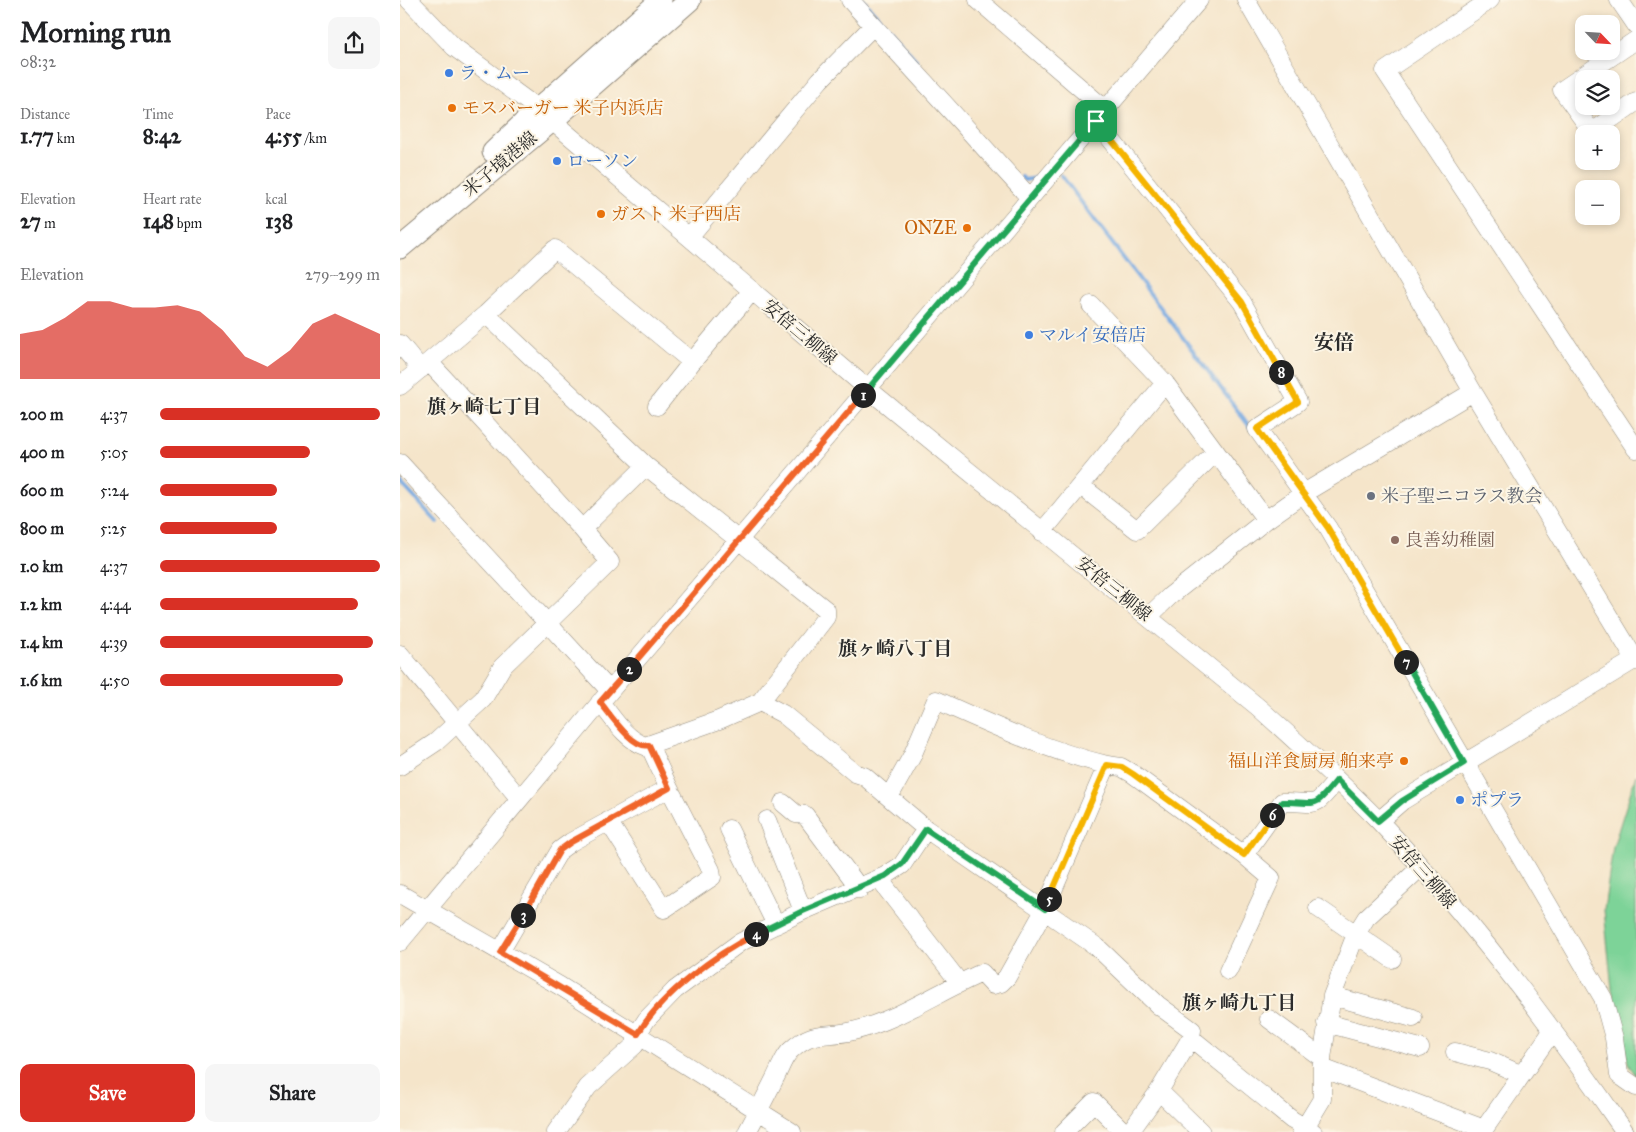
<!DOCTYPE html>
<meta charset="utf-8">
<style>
:root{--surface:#fff;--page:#f6f6f6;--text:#202124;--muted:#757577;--accent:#d93025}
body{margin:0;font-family:"IM FELL Great Primer","Noto Serif JP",serif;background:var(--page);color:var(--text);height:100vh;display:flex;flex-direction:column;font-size:19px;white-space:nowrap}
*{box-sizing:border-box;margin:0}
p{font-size:16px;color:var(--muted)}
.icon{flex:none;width:28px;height:28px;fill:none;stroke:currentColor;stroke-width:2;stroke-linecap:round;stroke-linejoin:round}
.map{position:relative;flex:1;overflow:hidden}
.details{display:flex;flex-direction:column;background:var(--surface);width:400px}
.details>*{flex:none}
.needle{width:32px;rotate:115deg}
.buttons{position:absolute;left:1175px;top:15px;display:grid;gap:10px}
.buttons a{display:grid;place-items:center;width:45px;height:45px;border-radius:10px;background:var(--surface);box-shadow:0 2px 8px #0003;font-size:25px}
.pin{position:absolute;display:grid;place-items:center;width:42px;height:42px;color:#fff;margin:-21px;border-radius:10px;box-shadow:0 2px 8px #0006}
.km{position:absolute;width:25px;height:25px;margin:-12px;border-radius:50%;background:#222;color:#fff;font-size:14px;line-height:25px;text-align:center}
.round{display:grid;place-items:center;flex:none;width:52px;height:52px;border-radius:10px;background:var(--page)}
.head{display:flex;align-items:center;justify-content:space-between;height:85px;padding:0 20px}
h1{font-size:28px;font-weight:800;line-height:38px}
.metrics{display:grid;grid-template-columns:repeat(3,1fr);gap:8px;height:85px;padding:5px 20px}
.metrics div{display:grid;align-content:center}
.metrics b{font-size:21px;font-weight:800}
.metrics small{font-size:14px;font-weight:400}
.metrics p{font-size:14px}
.chart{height:140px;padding:10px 20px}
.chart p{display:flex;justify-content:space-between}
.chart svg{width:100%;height:90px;margin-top:5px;fill:var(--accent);opacity:.7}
.action{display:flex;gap:10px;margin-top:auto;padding:10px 20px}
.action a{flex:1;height:58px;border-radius:10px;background:var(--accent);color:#fff;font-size:20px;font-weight:800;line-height:58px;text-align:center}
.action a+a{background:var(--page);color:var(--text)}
ul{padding:0 20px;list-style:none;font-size:16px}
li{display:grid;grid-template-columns:80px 60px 1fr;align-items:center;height:38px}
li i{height:12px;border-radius:6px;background:var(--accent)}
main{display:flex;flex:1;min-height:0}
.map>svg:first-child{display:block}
</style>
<main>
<section class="details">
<div class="head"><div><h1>Morning run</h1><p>08:32</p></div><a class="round"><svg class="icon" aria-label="share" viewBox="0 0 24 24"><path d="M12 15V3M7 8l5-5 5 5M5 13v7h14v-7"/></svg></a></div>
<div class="metrics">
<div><p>Distance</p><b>1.77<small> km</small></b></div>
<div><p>Time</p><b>8:42</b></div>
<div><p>Pace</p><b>4:55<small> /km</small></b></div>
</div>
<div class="metrics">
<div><p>Elevation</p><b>27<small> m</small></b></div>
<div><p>Heart rate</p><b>148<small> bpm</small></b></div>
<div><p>kcal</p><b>138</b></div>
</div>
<div class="chart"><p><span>Elevation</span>279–299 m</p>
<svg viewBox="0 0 160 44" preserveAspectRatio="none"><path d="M0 44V22L10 20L20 14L30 6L40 6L50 9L60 9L70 8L80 11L90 20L100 33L110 38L120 30L130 17L140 12L150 17L160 22V44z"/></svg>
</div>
<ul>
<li><b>200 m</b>4:37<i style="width:100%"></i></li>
<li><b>400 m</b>5:05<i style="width:68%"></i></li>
<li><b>600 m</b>5:24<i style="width:53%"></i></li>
<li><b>800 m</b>5:25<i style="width:53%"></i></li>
<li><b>1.0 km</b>4:37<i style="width:100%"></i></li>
<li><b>1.2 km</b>4:44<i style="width:90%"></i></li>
<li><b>1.4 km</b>4:39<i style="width:97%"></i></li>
<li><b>1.6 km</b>4:50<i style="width:83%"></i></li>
</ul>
<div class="action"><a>Save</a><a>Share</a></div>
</section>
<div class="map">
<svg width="1236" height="1132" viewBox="0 0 1236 1132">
<rect width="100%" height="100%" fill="#fcf5e5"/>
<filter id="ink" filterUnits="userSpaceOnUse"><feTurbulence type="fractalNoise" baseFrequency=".02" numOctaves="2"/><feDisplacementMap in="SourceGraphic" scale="10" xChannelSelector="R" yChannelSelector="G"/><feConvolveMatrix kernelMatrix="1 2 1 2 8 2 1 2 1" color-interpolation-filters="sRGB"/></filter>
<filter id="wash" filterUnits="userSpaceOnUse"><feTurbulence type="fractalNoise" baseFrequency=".0096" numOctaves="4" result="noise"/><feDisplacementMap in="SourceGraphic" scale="20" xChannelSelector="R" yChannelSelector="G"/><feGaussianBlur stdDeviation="1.12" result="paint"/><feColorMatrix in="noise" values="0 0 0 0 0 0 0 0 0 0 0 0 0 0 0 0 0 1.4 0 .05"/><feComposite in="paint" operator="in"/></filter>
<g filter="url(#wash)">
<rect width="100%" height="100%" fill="#f5e5ca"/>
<path fill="#7dd398" stroke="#547f62" d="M1236 775V1076L1228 1063 1212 989 1204 910 1213 847Z"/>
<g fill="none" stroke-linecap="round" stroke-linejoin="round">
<path stroke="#75a8e1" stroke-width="4" d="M463 0 517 61
M661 175 850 427
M622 177 624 180 638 178
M0 482 37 522"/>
</g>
</g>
<g filter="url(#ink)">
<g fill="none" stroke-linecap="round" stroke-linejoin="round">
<defs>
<path id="minor" d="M9 0 54 47 138 109 468 389 858 707C899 744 940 781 979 821 1070 917 1150 1023 1225 1132
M450 0 630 198
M578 0 706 110
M846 0 1073 392 1236 661
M1090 0 985 71 1236 449
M1219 0 1236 25
M1236 40 1162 90 1192 132 1236 102
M696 121 842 302 898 402 857 429 928 528 1203 998 1214 1038 1219 1075
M289 237 420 80 473 26
M691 305 765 383 866 520 904 493 1073 392
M86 314 246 466 182 529
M0 344 21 369
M0 386 86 314 155 249 292 362 352 291
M257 406 292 362
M0 463 210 691
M246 466 426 610V617L360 702
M681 486 737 530 816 452
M642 532 765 383
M748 617 770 596 866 520
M0 654 119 798
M0 766 36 742 83 699 102 667 210 562 182 529 29 362
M489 797 512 756 536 700C592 725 648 751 707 765
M383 803 396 814 405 815 460 889
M367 820 403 911
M208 821 264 909 312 877 311 870 269 788
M979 821 1002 801 1236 659
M329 829 376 925
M526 829 697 947 758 1005 792 1030 791 1038 759 1091 730 1132
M479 879 559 982
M0 894 160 986 392 1132
M918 908 992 959
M0 942 210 691 799 0
M100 952 160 850 171 842 269 788 249 745
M828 971 871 878 844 855
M932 996 1013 1018
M869 1019 922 1058
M926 1023 1020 1048
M791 1038 892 1120 913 1132
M1055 1052 1090 1061 1120 1074
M922 1068 1084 1129
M1219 1075 1236 1087
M759 1091 801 1132
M156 1132 188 1087 235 1045 237 1034 247 1019 275 990 339 943 403 911 485 876 502 865 526 829 464 776 455 773 383 714 360 702 319 720 245 746C225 739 213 718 200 702
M347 1132C357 1114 366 1096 375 1078 380 1069 383 1058 390 1051 414 1028 425 1038 453 1031 499 1020 539 991 582 973L593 985 601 983 607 977 645 909 707 765 721 767 733 774 844 855 882 802C919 801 911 812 937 780
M664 1132 694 1102 724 1132
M902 1132 922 1099V1058L932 996 956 934 966 918 1020 868
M1082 1132 1153 1030"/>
<path id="major" d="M93 152 138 109 261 0
M0 248 152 121 290 0"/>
</defs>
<use href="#minor" stroke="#90887a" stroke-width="19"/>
<use href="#major" stroke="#90887a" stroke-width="23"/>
<use href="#minor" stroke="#fff" stroke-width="18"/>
<use href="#major" stroke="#fff" stroke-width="21"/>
</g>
</g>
<g fill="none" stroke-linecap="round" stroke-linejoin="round" filter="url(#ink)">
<defs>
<path id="split-1" d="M463 395 696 121"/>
<path id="split-2" d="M229 669 463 395"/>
<path id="split-3" d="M123 915 160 850 171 842 269 788 249 745C233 750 210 714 200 702L229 669"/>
<path id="split-4" d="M123 915 100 952 238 1034C260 995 316 954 356 934"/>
<path id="split-5" d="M356 934 403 911 485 876 502 864 526 829 645 909 649 899"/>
<path id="split-6" d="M649 899 707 765 722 767 733 774 844 855 872 815"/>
<path id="split-7" d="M872 815 882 802C919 801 911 812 937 780L978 821 1002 801 1064 763 1006 662"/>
<path id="split-8" d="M881 372 898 402 857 429 928 528 1006 662"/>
<path id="split-9" d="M696 121 842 302 881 372"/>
</defs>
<use href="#split-1" stroke="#fff" stroke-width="10"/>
<use href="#split-2" stroke="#fff" stroke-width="10"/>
<use href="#split-3" stroke="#fff" stroke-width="10"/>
<use href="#split-4" stroke="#fff" stroke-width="10"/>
<use href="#split-5" stroke="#fff" stroke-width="10"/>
<use href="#split-6" stroke="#fff" stroke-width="10"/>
<use href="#split-7" stroke="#fff" stroke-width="10"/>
<use href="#split-8" stroke="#fff" stroke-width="10"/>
<use href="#split-9" stroke="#fff" stroke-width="10"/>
<use href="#split-1" stroke="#22a559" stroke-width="6"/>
<use href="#split-2" stroke="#f0652b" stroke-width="6"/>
<use href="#split-3" stroke="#f0652b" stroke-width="6"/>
<use href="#split-4" stroke="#f0652b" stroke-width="6"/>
<use href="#split-5" stroke="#22a559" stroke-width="6"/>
<use href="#split-6" stroke="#f5b400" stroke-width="6"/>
<use href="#split-7" stroke="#22a559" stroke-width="6"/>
<use href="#split-8" stroke="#f5b400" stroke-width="6"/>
<use href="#split-9" stroke="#f5b400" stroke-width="6"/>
</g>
<g fill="#3f7fe0" stroke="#fcf5e5" stroke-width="2">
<circle cx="49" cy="73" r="5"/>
<circle cx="157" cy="161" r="5"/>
<circle cx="629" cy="335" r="5"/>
<circle cx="1060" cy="800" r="5"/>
</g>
<g fill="#e8710a" stroke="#fcf5e5" stroke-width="2">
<circle cx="52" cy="108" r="5"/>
<circle cx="201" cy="214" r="5"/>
<circle cx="567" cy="228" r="5"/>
<circle cx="1004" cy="761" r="5"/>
</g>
<circle fill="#6b7280" stroke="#fcf5e5" stroke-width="2" cx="971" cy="496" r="5"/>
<circle fill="#8d6e63" stroke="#fcf5e5" stroke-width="2" cx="995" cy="540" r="5"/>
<g text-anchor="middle" stroke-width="4" stroke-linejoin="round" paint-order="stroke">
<g font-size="18" fill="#366cbe" stroke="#fcf5e5" text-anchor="start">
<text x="59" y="79">ラ・ムー</text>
<text x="167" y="167">ローソン</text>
<text x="639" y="341">マルイ安倍店</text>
<text x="1070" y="806">ポプラ</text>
</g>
<g font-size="18" fill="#c56008" stroke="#fcf5e5" text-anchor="start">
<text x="62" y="114">モスバーガー 米子内浜店</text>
<text x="211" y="220">ガスト 米子西店</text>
<text x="557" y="234" text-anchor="end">ONZE</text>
<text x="994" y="767" text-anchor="end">福山洋食厨房 舶来亭</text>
</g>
<g font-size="18" fill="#2b2b2b" stroke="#fcf5e5">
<text transform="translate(100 164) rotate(-40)" y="6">米子境港線</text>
<text transform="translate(400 332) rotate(40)" y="6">安倍三柳線</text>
<text transform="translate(714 589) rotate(39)" y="6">安倍三柳線</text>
<text transform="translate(1023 872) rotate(49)" y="6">安倍三柳線</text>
</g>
<g font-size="18" fill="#5b616d" stroke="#fcf5e5" text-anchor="start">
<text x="981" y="502">米子聖ニコラス教会</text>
</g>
<g font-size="18" fill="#785e54" stroke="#fcf5e5" text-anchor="start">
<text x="1005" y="546">良善幼稚園</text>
</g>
<g font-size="19" font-weight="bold" fill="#2b2b2b" stroke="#fcf5e5">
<text x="84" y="413">旗ヶ崎七丁目</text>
<text x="495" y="655">旗ヶ崎八丁目</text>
<text x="839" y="1009">旗ヶ崎九丁目</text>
</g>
<g font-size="20" font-weight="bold" fill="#2b2b2b" stroke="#fcf5e5">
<text x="934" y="349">安倍</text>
</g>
</g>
</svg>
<div class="buttons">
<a><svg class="needle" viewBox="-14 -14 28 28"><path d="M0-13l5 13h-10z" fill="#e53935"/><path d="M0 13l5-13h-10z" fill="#757577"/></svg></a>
<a><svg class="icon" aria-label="layers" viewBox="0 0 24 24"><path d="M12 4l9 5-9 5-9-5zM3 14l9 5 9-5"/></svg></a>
<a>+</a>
<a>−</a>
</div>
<div class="pin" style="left:696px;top:121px;background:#1e9e55"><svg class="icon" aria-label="arrive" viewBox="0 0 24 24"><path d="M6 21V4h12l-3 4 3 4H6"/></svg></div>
<b class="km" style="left:463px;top:395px">1</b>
<b class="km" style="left:229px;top:669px">2</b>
<b class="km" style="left:123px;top:915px">3</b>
<b class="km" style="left:356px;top:934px">4</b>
<b class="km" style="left:649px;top:899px">5</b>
<b class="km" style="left:872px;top:815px">6</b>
<b class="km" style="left:1006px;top:662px">7</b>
<b class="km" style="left:881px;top:372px">8</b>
</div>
</main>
